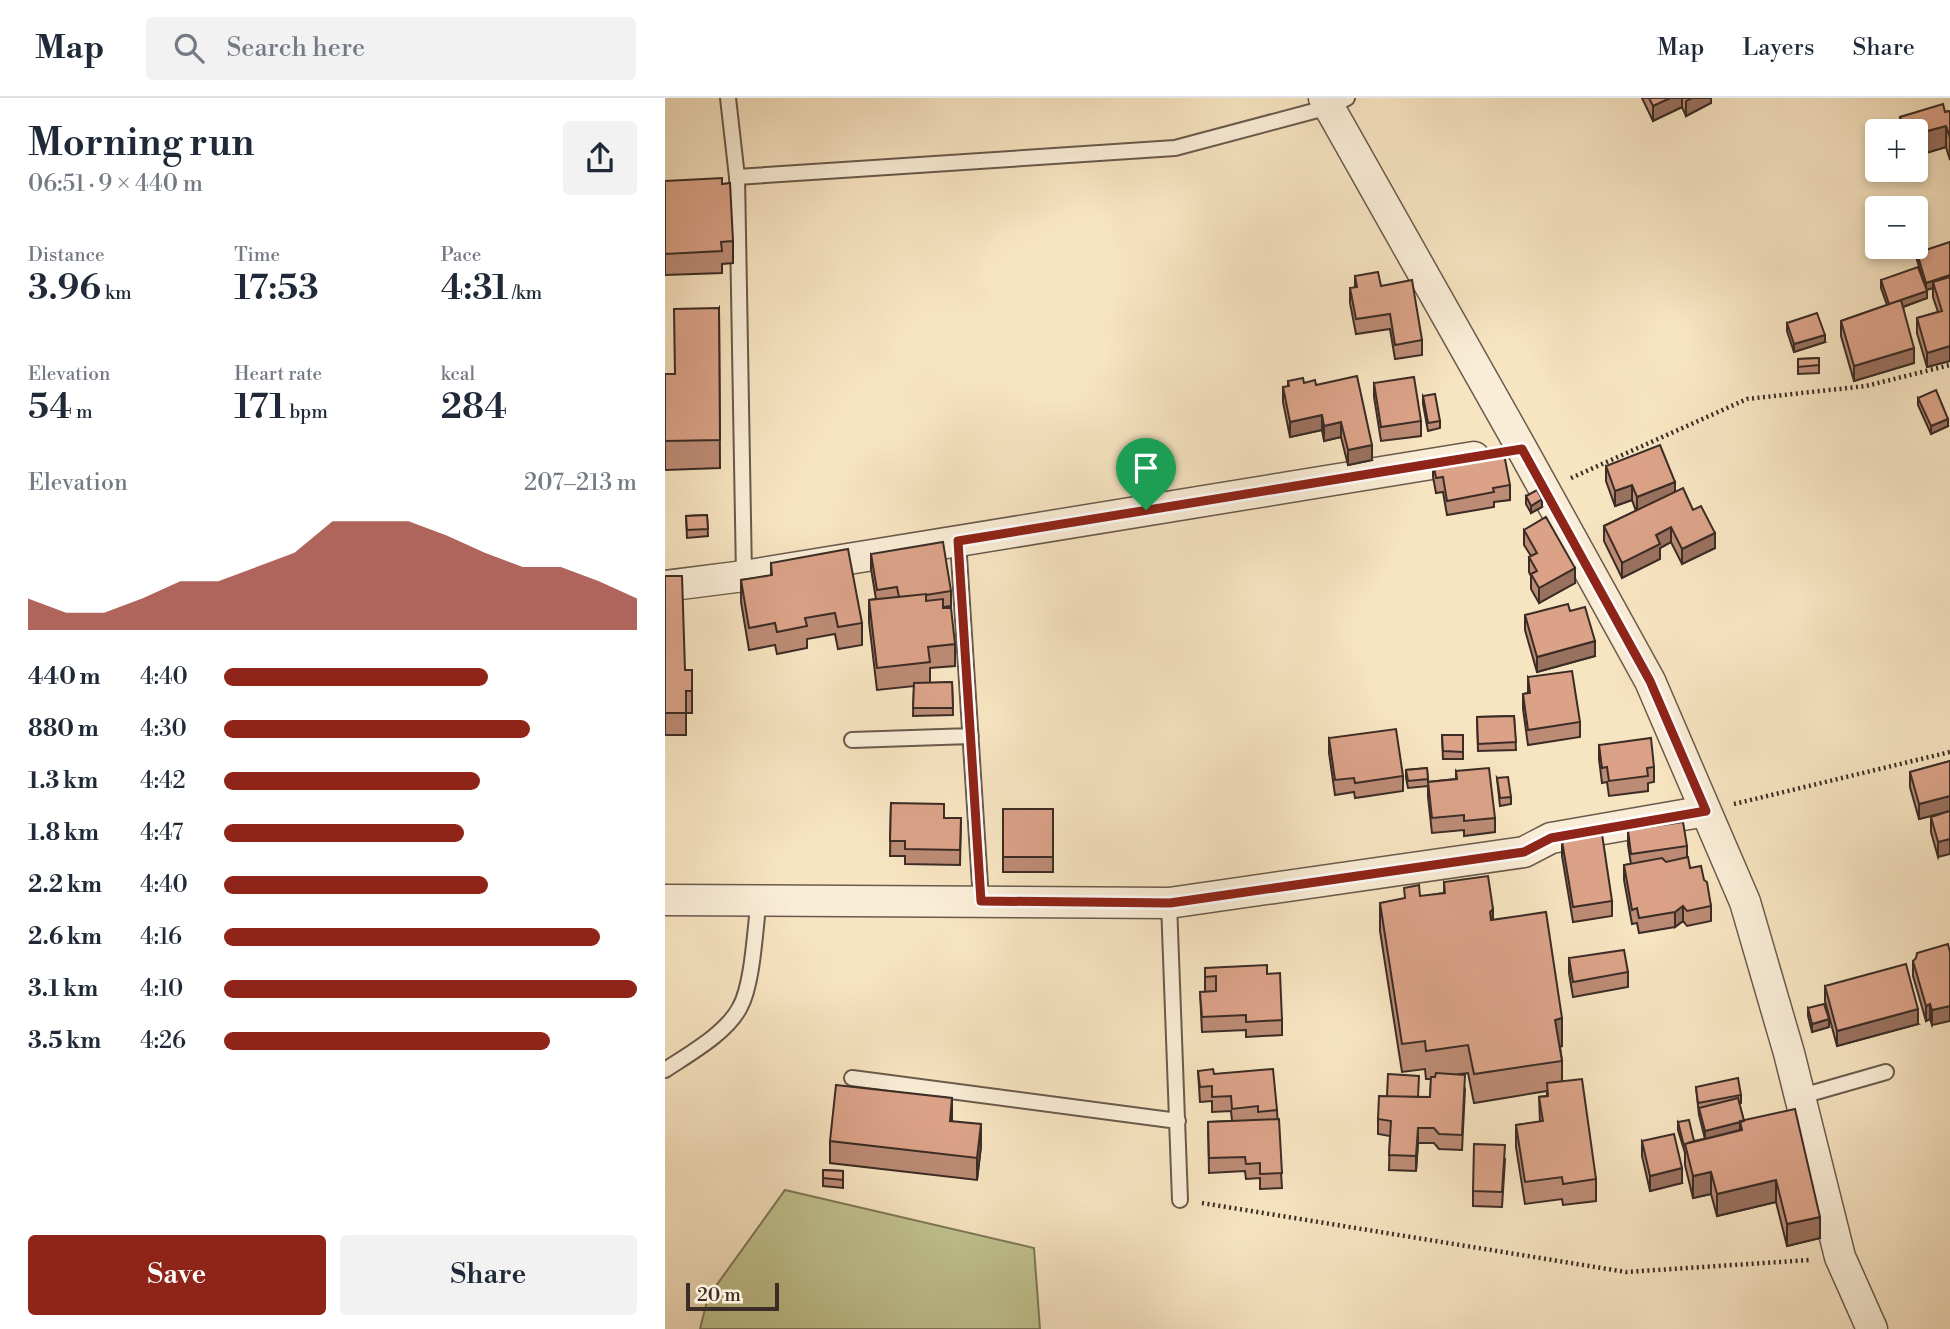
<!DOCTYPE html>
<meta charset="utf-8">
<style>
:root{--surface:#fff;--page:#f2f2f3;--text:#1f2937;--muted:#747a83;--line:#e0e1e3;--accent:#8f2418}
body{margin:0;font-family:"Libre Bodoni",serif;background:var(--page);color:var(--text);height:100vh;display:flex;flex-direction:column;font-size:26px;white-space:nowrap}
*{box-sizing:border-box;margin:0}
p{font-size:23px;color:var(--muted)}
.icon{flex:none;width:38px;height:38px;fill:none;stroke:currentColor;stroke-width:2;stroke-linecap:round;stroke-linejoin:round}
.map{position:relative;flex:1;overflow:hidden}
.panel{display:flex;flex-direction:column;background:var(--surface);width:665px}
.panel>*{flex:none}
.buttons{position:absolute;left:1200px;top:21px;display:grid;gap:14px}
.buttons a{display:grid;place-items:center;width:63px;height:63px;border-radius:7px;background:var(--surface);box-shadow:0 4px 10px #0003;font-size:35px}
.scale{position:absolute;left:21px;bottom:18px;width:93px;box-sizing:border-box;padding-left:7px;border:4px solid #3b2c25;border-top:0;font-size:19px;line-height:24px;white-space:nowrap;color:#3b2c25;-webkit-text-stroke:5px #faedd7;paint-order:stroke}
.pin{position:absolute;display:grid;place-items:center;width:60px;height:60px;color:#fff;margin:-72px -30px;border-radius:50% 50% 50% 0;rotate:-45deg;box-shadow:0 0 7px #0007}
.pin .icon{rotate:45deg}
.round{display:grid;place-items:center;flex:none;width:74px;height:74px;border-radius:7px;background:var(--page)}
.summary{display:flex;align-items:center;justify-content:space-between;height:119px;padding:0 28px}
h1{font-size:38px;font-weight:600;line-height:52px}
.figures{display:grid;grid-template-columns:repeat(3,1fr);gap:10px;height:119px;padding:7px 28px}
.figures div{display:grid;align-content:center}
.figures b{font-size:35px;font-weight:600}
.figures small{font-size:19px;font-weight:400}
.figures p{font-size:19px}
.chart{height:196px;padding:14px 28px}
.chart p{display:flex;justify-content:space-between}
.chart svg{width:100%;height:126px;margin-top:7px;fill:var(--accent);opacity:.7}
.action{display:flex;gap:14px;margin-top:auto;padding:14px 28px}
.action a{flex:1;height:80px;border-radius:7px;background:var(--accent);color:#fff;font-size:28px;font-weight:600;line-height:80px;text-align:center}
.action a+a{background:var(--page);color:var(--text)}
ul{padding:0 28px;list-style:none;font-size:23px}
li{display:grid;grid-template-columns:112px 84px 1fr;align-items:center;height:52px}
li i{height:18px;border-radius:9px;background:var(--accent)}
header{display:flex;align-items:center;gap:42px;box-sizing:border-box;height:98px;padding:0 35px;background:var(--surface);border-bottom:2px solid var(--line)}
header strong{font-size:33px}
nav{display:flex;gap:38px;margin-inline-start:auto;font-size:24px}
.search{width:490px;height:63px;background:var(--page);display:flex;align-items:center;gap:18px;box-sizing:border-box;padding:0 24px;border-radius:7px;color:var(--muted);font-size:26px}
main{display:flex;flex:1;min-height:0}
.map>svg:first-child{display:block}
</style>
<header>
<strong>Map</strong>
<div class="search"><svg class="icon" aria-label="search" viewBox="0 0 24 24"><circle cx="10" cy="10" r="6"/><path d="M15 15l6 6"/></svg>Search here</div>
<nav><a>Map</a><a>Layers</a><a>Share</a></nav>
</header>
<main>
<section class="panel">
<div class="summary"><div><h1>Morning run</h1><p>06:51 · 9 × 440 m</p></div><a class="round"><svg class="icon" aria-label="share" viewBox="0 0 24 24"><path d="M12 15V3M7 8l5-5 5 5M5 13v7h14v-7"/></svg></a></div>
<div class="figures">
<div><p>Distance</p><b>3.96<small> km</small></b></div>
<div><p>Time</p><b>17:53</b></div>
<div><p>Pace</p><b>4:31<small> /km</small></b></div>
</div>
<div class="figures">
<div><p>Elevation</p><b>54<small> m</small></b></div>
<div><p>Heart rate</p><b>171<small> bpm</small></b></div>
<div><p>kcal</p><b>284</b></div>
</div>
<div class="chart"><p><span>Elevation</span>207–213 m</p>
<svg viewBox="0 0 160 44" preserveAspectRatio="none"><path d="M0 44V33L10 38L20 38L30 33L40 27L50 27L60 22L70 17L80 6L90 6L100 6L110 11L120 17L130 22L140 22L150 27L160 33V44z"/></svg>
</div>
<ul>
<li><b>440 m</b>4:40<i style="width:64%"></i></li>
<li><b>880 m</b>4:30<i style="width:74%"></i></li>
<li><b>1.3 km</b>4:42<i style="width:62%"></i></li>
<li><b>1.8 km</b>4:47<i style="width:58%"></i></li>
<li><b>2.2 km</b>4:40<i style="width:64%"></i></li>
<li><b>2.6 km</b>4:16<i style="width:91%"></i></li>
<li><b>3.1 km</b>4:10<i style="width:100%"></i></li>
<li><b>3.5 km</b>4:26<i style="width:79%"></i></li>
</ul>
<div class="action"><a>Save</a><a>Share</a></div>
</section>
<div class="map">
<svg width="1285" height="1231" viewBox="0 0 1285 1231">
<rect width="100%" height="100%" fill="#f7e4c1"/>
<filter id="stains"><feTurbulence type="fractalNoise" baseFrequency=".00286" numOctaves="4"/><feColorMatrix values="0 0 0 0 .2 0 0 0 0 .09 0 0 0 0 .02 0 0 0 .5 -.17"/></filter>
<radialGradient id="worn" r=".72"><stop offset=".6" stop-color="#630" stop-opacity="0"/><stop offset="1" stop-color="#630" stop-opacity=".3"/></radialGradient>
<path fill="#c1c390" stroke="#7e785a" stroke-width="2" d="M120 1092 369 1150 375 1231H35L43 1199Z"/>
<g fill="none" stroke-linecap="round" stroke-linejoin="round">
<defs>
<path id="lane" d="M63 0 72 79 79 478
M72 79 510 50 664 9 682 0
M293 443 316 803
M187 642 306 638
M504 805 515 1102
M0 972C24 956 62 935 75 909 88 886 90 829 94 801
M187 980 513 1023
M1134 997 1144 996 1221 974"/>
<path id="street" d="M659 0 857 351 985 583 1080 804 1124 955 1175 1159 1207 1231
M0 488 79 478 809 359
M0 802 504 805 859 754 886 740 1041 713"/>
</defs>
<use href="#lane" stroke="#6a5a4c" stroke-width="18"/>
<use href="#street" stroke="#6a5a4c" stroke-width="33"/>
<path stroke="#3b2c25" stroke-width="4.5" stroke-dasharray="2 3.5" stroke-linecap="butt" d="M906 380 1082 301 1201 288 1285 267
M1069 706 1285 654
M537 1105 961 1174 1145 1162"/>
<use href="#lane" stroke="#faedd7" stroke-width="14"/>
<use href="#street" stroke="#faedd7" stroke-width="30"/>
</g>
<path fill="#bc8b75" stroke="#3b2c25" stroke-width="2" d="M977 0H1046V5L1021 18 1017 9 988 23Z
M1285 13V62L1281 49 1251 58V33H1235V19Z
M0 83 68 143V165L57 166V175L0 177Z
M1285 144V263L1262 269 1252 235V220L1273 214 1268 199V190L1261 192 1262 200 1238 209 1249 265 1189 283 1176 238V223L1222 207 1216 190V182L1261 191 1252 162V155Z
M690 178 716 188 757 242V257L730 261 725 231 691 236 685 205V190H690Z
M54 210 55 370 0 372V276H10Z
M1122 225 1160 244 1129 254 1122 233Z
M1154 260V275L1133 276V261Z
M623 283 651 287 707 362 683 367 676 339 659 343 657 332 625 339 618 304V289H623Z
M709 285 756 323V338L716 343 709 299Z
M758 298 775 323V330L763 333 758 306Z
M1253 300 1283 328 1266 336 1253 307Z
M768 364 845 387V402L829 404V409L782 417 778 394 771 395 768 379Z
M941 368 1010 394 1028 412 1050 450 1017 466 1006 444 995 450V461L957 480 939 443V428L971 413 967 402 950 408 941 383Z
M861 398 877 409 866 415 861 406Z
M42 417 43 438 22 440 21 418Z
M859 432 910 485 874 505 866 491V478L864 474V459L866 458 859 447Z
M206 456 286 493V508L278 509 290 546V568L265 570V585L287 584 288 617 248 618 249 588 212 592 204 524V502L211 501 206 471Z
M106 465 197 525V547L173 551 170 536 142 541V550L112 556 110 547 84 552 76 504V482L106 478Z
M0 478 20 572 27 593V615H21V637H0Z
M905 513 930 558 872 574 860 532V517Z
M863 579 915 624V639L863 647 858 611V596L863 595Z
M849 618 851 652 813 653 812 619Z
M777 637H798V661H778Z
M664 640 738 678V693L690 700 689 694 670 697 664 655Z
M934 647 989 669V684L983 685V693L944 698 942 684 937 685 934 661Z
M1285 663V713L1254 721 1245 689V674Z
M762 670 763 684 791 681V673L830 720V734L799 738V732L767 735 763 699V688L743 690 741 680V672Z
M832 680 846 699V706L835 708Z
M226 705 279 720H296L295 767 240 766V758H225Z
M338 711H388V774H338Z
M1285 713 1273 759 1266 734V719Z
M963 732 1022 748V759L1025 770 1039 782 1046 808V823L1022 828 1018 823 1010 829 974 835 972 825 967 826 959 782V767L966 766 963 747Z
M897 743 947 803V818L908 824 897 758Z
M779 784 828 822 897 948 895 949 897 963V983L931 1081V1103L898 1107 897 1101 860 1106 851 1049V1027L875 1024 874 999 882 998V993L809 1005 803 975 794 976 800 991 797 1052 774 1051 769 1045H753L751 1073 724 1072 725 1038 713 1036V1021L753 999H765L766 981H761L760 971 737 974 715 833V805L779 795Z
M1285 854 1267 927 1265 921 1261 923 1248 878V863Z
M904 860 963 874V889L908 899 904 875Z
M540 870 602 876 617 922V937L581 939V932L537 934 535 894H551H540Z
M1160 888 1253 926 1172 948 1160 903Z
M1143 910 1164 929 1147 934 1143 918Z
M533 973 549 976 612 1012 617 1090 595 1091V1080L581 1081 580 1073 544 1075 543 1024 567 1023 566 1013 547 1014V1003L535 1004Z
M1031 989 1076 997V1005H1074L1079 1023 1155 1140 1122 1148 1111 1104 1052 1118 1046 1096 1028 1100 1020 1067V1055L1013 1032V1024L1029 1043 1075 1033 1040 1041 1034 1017Z
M287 1023 316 1048 312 1082 165 1065V1043Z
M977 1043 1017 1085 985 1093 977 1058Z
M840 1062 837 1109 808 1108V1093Z
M158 1072 178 1073V1090L158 1088Z"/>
<path fill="#99715f" stroke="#3b2c25" stroke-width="2" d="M1005 0H1017V9L988 23V8Z
M1027 0H1046V5L1021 18V3Z
M1281 28V49L1251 58V36Z
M1285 177V184H1268V190L1261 192V185Z
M1262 193V200L1224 214V206Z
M1160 237V244L1129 254V246Z
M1285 248V263L1262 269V255Z
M1249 250V265L1189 283V268Z
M657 317V332L625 339V324Z
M1283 321V328L1266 336V328Z
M676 324V339L659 343V328Z
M707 347V362L683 367V352Z
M1010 384V399L972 414V399Z
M967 387V402L950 408V393Z
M877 401V409L866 415V408Z
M1006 429V444L995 450V461L957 480V465L991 437Z
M1050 435V450L1017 466V451Z
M910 470V485L874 505V490Z
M930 543V558L872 574V559Z
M1285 698V713L1254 721V706Z
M1285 741V756L1273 759V744Z
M1018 808V823L1010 829V814Z
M828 811V839L825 814Z
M1265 906V921L1261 923V908Z
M1285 908V923L1267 927V912Z
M1253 911V926L1172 948V933Z
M897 920V948L890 950V922Z
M1164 921V929L1147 934V926Z
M287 1000V1022L285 1045V1023Z
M1075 1024V1032L1040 1041V1033Z
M316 1026V1048L312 1082V1060Z
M753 1030V1045L751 1073V1058Z
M1017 1070V1085L985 1093V1078Z
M1046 1074V1096L1028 1100V1078Z
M1111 1082V1104L1052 1118V1096Z
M1155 1119V1140L1122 1148V1126Z"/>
<path fill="#dba288" stroke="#3b2c25" stroke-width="2" d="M984 0H1005L988 8Z
M1278 6 1280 14 1285 13V40L1281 28 1251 36V33H1240L1235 19Z
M57 80V86L65 85 68 143 56 144 57 153 0 156V83Z
M1285 144V177L1261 185 1252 155Z
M1253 169 1262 193 1224 206 1216 182Z
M713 174 716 188 747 182 757 242 730 247 725 216 691 221 685 190 692 189 690 178Z
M1285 179V248L1262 255 1252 220 1277 213 1268 184Z
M1236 202 1249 250 1189 268 1176 223Z
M54 210 55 342 0 343V276H10L9 211Z
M1152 215 1160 237 1129 246 1122 225Z
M1154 260V267L1133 269V261Z
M692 278 707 347 683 352 676 324 659 328 657 317 625 324 618 289 624 288 623 283 638 280 639 285 650 282 651 287Z
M749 279 756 323 716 329 709 285Z
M1271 292 1283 321 1266 328 1253 300Z
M770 296 775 323 763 325 758 298Z
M995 347 1010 384 972 399 967 387 950 393 941 368Z
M838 351 845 387 828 390 829 394 782 403 778 379 771 380 768 364Z
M1018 390 1028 412 1036 408 1050 435 1017 451 1006 429 991 437 995 446 957 465 939 428Z
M872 392 877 401 866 408 861 398Z
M42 417 43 431 22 432 21 418Z
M881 419 910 470 874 490 866 476 872 473 864 459 872 455 859 432Z
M278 444 286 493 261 497V496L234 499 232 489 212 492 206 456Z
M183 451 197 525 173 529 170 515 140 520 142 528 112 534 110 525 84 530 76 482 107 477 106 465Z
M0 478H17L20 572H27V593H21V615H0Z
M261 496V503L278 501V510H286L290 546 263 549 265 564 212 570 204 502Z
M903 506 905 513 920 509 930 543 872 559 860 517Z
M907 573 915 624 863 632 858 596 865 595 863 579Z
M287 584 288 610H248L249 585Z
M849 618 851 644 813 646 812 619Z
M731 631 738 678 690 685 689 680 670 682 664 640Z
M777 637H798V654L778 653Z
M986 640 989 669 982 670 983 678 944 683 942 669 937 670 934 647Z
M1285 663V698L1254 706 1245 674Z
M762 670 763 681 743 683 741 672Z
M824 670 830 720 799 723V717L767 720 763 684 792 681 791 673Z
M843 679 846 699 835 700 832 680Z
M226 705 279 706V720H296L295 752 240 751V743H225Z
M338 711H388V759H338Z
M1285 713V741L1273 744 1266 719Z
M1018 724 1022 748 966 756 963 732Z
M937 736 947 803 908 809 897 743Z
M1023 759 1025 770 1036 768 1039 782 1042 784 1046 808 1022 813 1018 808 1010 814 974 820 972 810 967 812 959 767 997 760 1001 764Z
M823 778 828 811 825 814 826 822 881 814 897 920 890 922 897 963 809 976 803 947 761 953 760 943 737 946 715 805 740 800 739 790 754 787 755 798 780 795 779 784Z
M1283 846 1285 854V908L1267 912 1265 906 1261 908 1248 863 1251 860 1252 855Z
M959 852 963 874 908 884 904 860Z
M1241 866 1253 911 1172 933 1160 888Z
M602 867V876L615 875 617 922 581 924V917L537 919 535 894 551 893V878L540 879V870Z
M1159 906 1164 921 1147 926 1143 910Z
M548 971 549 976 608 971 612 1012 593 1014V1008L567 1011 566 998 547 999V988L535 989 533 973Z
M771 975 800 977 797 1037 774 1036 769 1030H753L751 1058 724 1057 726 1023 713 1021 714 998 765 999 766 979H770Z
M723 976 754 978 753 999 722 998Z
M1073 980 1076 997 1033 1005 1031 989Z
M917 981 931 1081 898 1086 897 1079 860 1084 851 1027 878 1023 874 999 883 998 882 985Z
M171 987 287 1000 285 1023 316 1026 312 1060 165 1043Z
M1073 1000 1079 1023 1040 1033 1034 1010Z
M1130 1011 1155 1119 1122 1126 1111 1082 1052 1096 1046 1074 1028 1078 1020 1046 1077 1032 1075 1023Z
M614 1021 617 1075 595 1076V1065L581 1066 580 1059 544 1060 543 1024Z
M1024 1022 1029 1043 1020 1046V1047L1019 1048 1013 1024Z
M1009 1036 1017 1070 985 1078 977 1043Z
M809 1046 840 1047 837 1094 808 1093Z
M158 1072 178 1073V1082L158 1080Z"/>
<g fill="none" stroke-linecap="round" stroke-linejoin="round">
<defs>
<path id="route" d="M857 351 985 583 1041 713 886 740 859 754 505 805 316 803 293 443Z"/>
</defs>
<use href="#route" stroke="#fff" stroke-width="14"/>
<use href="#route" stroke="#8f2418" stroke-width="9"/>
</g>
<rect width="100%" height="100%" filter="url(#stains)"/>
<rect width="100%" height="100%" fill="url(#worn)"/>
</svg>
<div class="buttons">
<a>+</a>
<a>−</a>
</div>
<div class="scale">20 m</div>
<div class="pin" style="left:481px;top:412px;background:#1e9e55"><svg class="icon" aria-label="arrive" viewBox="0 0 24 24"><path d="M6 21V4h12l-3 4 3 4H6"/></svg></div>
</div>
</main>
